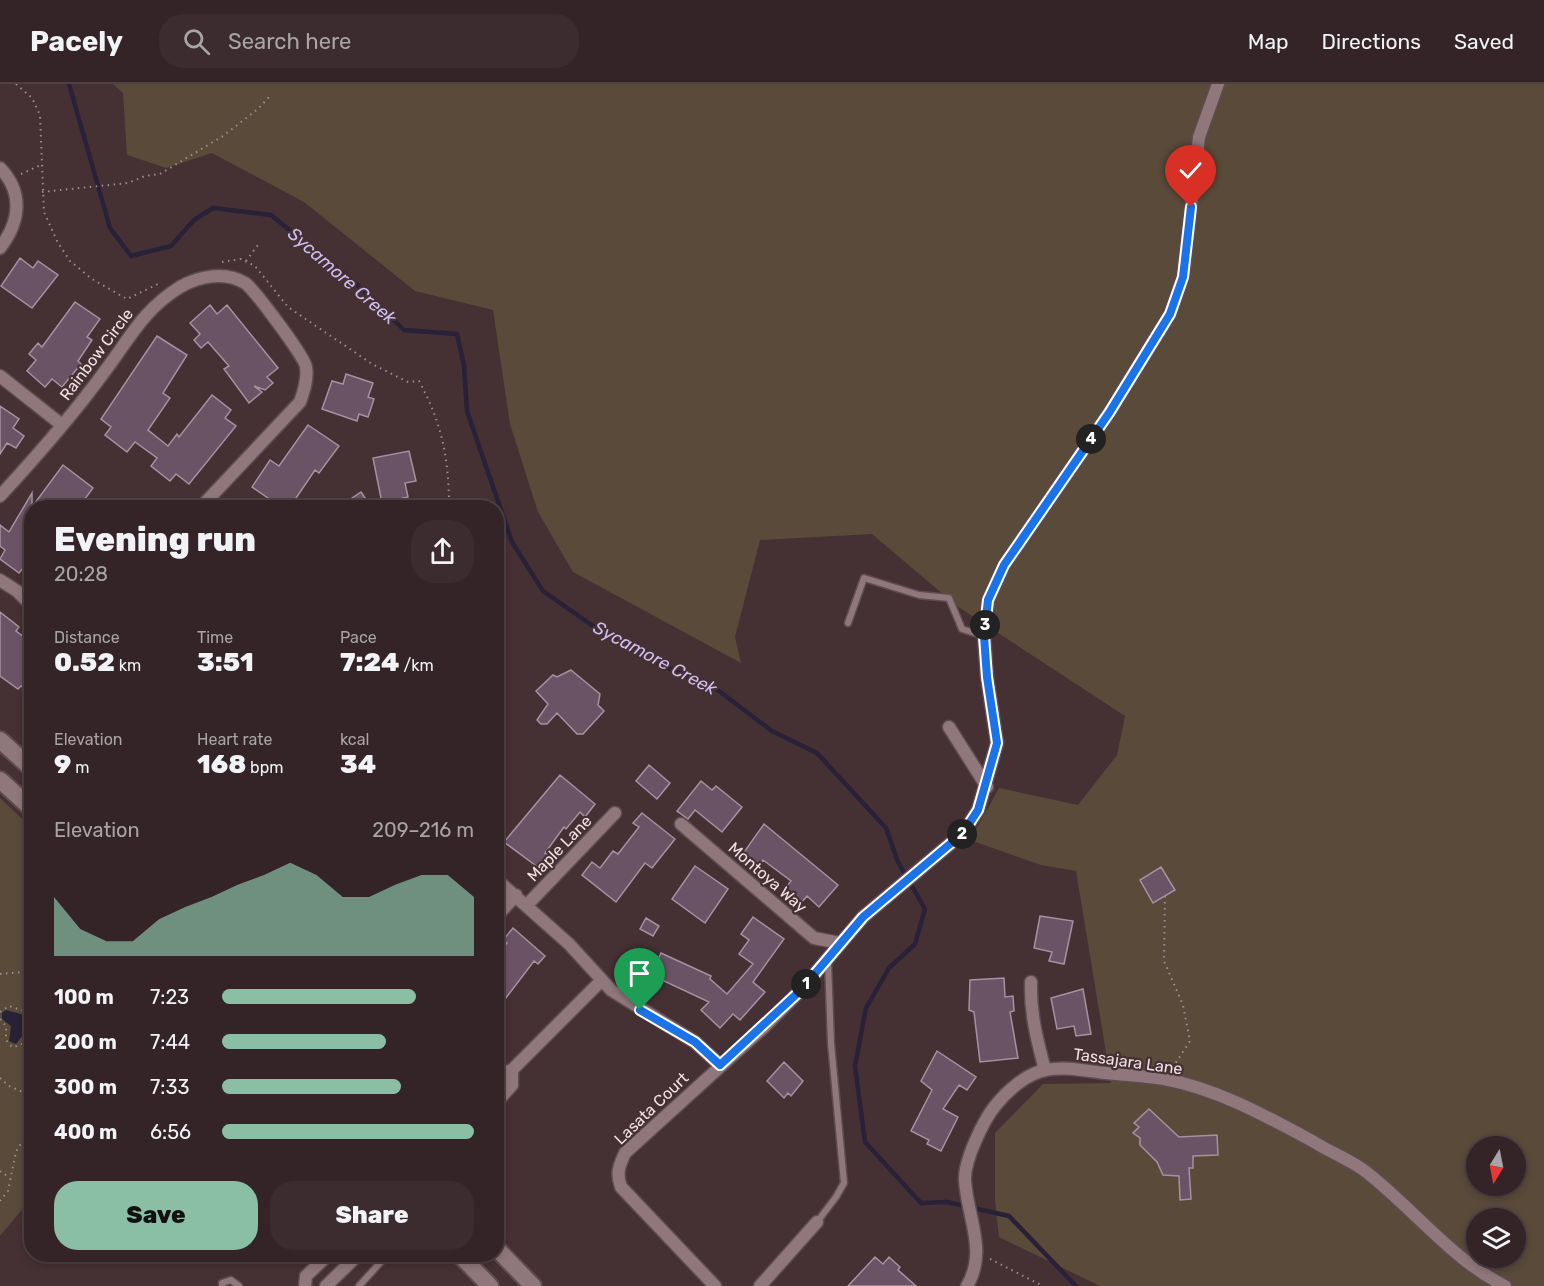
<!DOCTYPE html>
<meta charset="utf-8">
<style>
:root{--surface:#342427;--page:#3c2c2f;--text:#f1f3f6;--muted:#a9a4a7;--line:#4e4144;--accent:#8abfa5}
body{margin:0;font-family:Rubik,sans-serif;background:var(--page);color:var(--text);height:100vh;display:flex;flex-direction:column;font-size:22px;white-space:nowrap}
*{box-sizing:border-box;margin:0}
p{font-size:20px;color:var(--muted)}
.icon{flex:none;width:33px;height:33px;fill:none;stroke:currentColor;stroke-width:2;stroke-linecap:round;stroke-linejoin:round}
.map{position:relative;flex:1;overflow:hidden}
.sheet{position:absolute;left:24px;top:416px;width:480px;height:762px;display:flex;flex-direction:column;background:var(--surface);border-radius:24px;box-shadow:0 3px 9px #0003,0 0 0 2px var(--line)}
.sheet>*{flex:none}
.needle{width:39px;rotate:190deg}
.buttons{position:absolute;left:1466px;top:1052px;display:grid;gap:12px}
.buttons a{display:grid;place-items:center;width:60px;height:60px;border-radius:50%;background:var(--surface);box-shadow:0 3px 9px #0003,0 0 0 2px var(--line);font-size:30px}
.pin{position:absolute;display:grid;place-items:center;width:51px;height:51px;color:#fff;margin:-62px -26px;border-radius:50% 50% 50% 0;rotate:-45deg;box-shadow:0 0 6px #0007}
.pin .icon{rotate:45deg}
.km{position:absolute;width:30px;height:30px;margin:-15px;border-radius:50%;background:#222;color:#fff;font-size:16px;line-height:30px;text-align:center}
.round{display:grid;place-items:center;flex:none;width:63px;height:63px;border-radius:24px;background:var(--page)}
.summary{display:flex;align-items:center;justify-content:space-between;height:102px;padding:0 30px}
h1{font-size:33px;font-weight:800;line-height:45px}
.metrics{display:grid;grid-template-columns:repeat(3,1fr);gap:9px;height:102px;padding:6px 30px}
.metrics div{display:grid;align-content:center}
.metrics b{font-size:26px;font-weight:800}
.metrics small{font-size:16px;font-weight:400}
.metrics p{font-size:16px}
.chart{height:168px;padding:12px 30px}
.chart p{display:flex;justify-content:space-between}
.chart svg{width:100%;height:108px;margin-top:6px;fill:var(--accent);opacity:.7}
.cta{display:flex;gap:12px;margin-top:auto;padding:12px 30px}
.cta a{flex:1;height:69px;border-radius:24px;background:var(--accent);color:#111;font-size:24px;font-weight:800;line-height:69px;text-align:center}
.cta a+a{background:var(--page);color:var(--text)}
ul{padding:0 30px;list-style:none;font-size:20px}
li{display:grid;grid-template-columns:96px 72px 1fr;align-items:center;height:45px}
li i{height:15px;border-radius:8px;background:var(--accent)}
header{display:flex;align-items:center;gap:36px;box-sizing:border-box;height:84px;padding:0 30px;background:var(--surface);border-bottom:2px solid var(--line)}
header strong{font-size:28px}
nav{display:flex;gap:33px;margin-inline-start:auto;font-size:21px}
.search{width:420px;height:54px;background:var(--page);display:flex;align-items:center;gap:15px;box-sizing:border-box;padding:0 21px;border-radius:24px;color:var(--muted);font-size:22px}
.map>svg:first-child{display:block}
</style>
<header>
<strong>Pacely</strong>
<div class="search"><svg class="icon" aria-label="search" viewBox="0 0 24 24"><circle cx="10" cy="10" r="6"/><path d="M15 15l6 6"/></svg>Search here</div>
<nav><a>Map</a><a>Directions</a><a>Saved</a></nav>
</header>
<div class="map">
<svg width="1544" height="1202" viewBox="0 0 1544 1202">
<rect width="100%" height="100%" fill="#453034"/>
<path fill="#594a3a" fill-rule="evenodd" d="M113 0H1544V1202H1100L999 1153 995 1117V1049L1043 1000 1111 999 1076 787 1041 781 970 756 999 704 1078 721 1117 671 1125 632 957 522 872 450 760 456 735 553 741 579 573 488 538 428 510 340 493 226 415 207 304 118 212 69 166 84 127 71 123 9ZM1476 1062H1515V1101H1476ZM1476 1134H1515V1173H1476Z
M0 714 32 744 31 1115 0 1152Z"/>
<path fill="#292137" d="M6 926 31 933V940L16 960 9 957 11 942 2 935V929Z"/>
<g fill="none" stroke-linecap="round" stroke-linejoin="round">
<path stroke="#292137" stroke-width="4.5" d="M69 0 110 144 131 172 171 162 194 136 213 124 271 131 354 198 404 246 457 250 464 282 467 327 512 458 543 507 590 540 652 577 715 604 772 647 817 669 886 744 898 778 925 825 915 860 889 884 866 924 855 982 865 1058 921 1119 947 1118 1009 1132 1076 1202
M28 931 32 924"/>
</g>
<path fill="#6a5365" stroke="#a592a1" stroke-width="1.5" d="M20 174 33 184 38 177 58 191 32 224 1 202Z
M75 218 100 235 87 253 92 256 78 277 81 280 62 303 52 295 45 303 27 287 36 276 29 270 38 259 42 263Z
M210 221 217 230 227 221 278 284 267 293 273 299 265 306 254 302 262 308 249 319 224 285 229 282 208 258 201 264 194 256 200 250 190 239Z
M157 252 187 271 163 309 170 314 148 346 168 362 177 350 179 353 212 311 231 326 225 334 236 342 189 400 176 390 170 397 151 382 157 374 135 358 127 368 105 351 111 343 101 335Z
M346 290 373 299 368 313 374 315 368 333 359 330 357 337 322 325 332 297 343 300Z
M0 322 19 335 13 344 24 352 16 364 7 359 0 370Z
M308 341 339 362 319 389 315 386 290 423H281L252 403 270 376 279 382Z
M409 367 416 397 405 399 408 413 382 419 373 374Z
M63 381 93 404 79 423H32V473L19 489 0 475 5 466 0 462V441L9 448 32 409V423Z
M361 408 371 423H339Z
M0 528 19 543 16 547 32 559V610L21 602 18 605 0 592Z
M571 586 600 610 598 621 604 627 583 650H577L557 629 547 640H541L537 636 548 620 536 607 553 591 557 593Z
M649 681 670 699 657 715 636 697Z
M560 691 595 720 585 733 580 728 566 745 564 743 545 769 549 772 539 784 504 758Z
M701 697 712 706 716 702 742 723 722 748 695 726 688 735 677 727Z
M642 729 675 755 652 784 645 779 616 818 582 791 592 778 600 784 613 767 618 770 639 743 633 739Z
M764 740 838 801 819 823 807 812 801 819 784 806 791 797 763 776 759 783 742 771Z
M695 782 728 805 705 839 672 815Z
M1161 783 1175 806 1153 819 1140 796Z
M1040 832 1073 837 1064 880 1049 877 1052 868 1034 864Z
M753 833 784 855 753 898 765 908 740 936 733 930 720 944 701 926 709 918 651 891 661 869 711 892 710 895 727 910 753 880 739 870 749 856 741 850Z
M646 834 659 842 653 852 640 845Z
M513 844 545 872 538 880 534 877 496 927V871L507 859 503 856Z
M1004 894 1005 913 1013 912 1014 927 1010 928 1018 974 980 978 974 928 969 926 970 896Z
M1083 905 1091 950 1076 952 1074 942 1057 945 1051 914Z
M937 967 976 993 967 1006 959 1001 943 1025 958 1033 941 1067 927 1060 929 1056 911 1047 932 1006 921 997Z
M784 978 803 997 791 1012 788 1009 784 1014 767 997Z
M1149 1025 1179 1053 1217 1051 1218 1071 1193 1072V1084H1189L1191 1115 1180 1116 1179 1092 1163 1091 1157 1078 1140 1061V1054L1133 1049 1139 1043 1134 1039Z
M875 1173 883 1180 889 1173 900 1183 898 1186 916 1202H848Z"/>
<g fill="none" stroke-linecap="round" stroke-linejoin="round">
<defs>
<path id="service" d="M848 539 864 494 919 511 949 514 962 545 984 552
M817 1138 836 1113 844 1099 831 959 828 878
M222 1202V1199L231 1196 239 1202
M359 1202 388 1170"/>
<path id="minor" d="M0 84C24 109 20 138 0 164
M0 292 62 341
M0 412C37 372 73 331 105 287 130 254 143 226 180 203 199 192 225 187 245 199 253 204 305 273 306 283 308 295 304 307 300 318L201 423
M0 496 17 507 32 522
M949 643 987 703
M681 740 814 854 840 859
M496 795 569 860 602 896
M527 821 615 729
M496 833 516 811
M1031 898C1030 929 1037 956 1045 986
M496 991 512 986 602 896 611 906 695 958 720 981
M496 1019 512 1001V986
M305 1202 306 1192 329 1170
M326 1202 359 1170
M715 1202 621 1103C616 1089 619 1082 625 1069L764 943 801 906 863 833 963 749 978 726 997 659 987 593 984 552 988 517 1004 481 1109 329 1170 230 1183 193 1199 53 1218 0
M760 1202 817 1138
M967 1202C988 1167 967 1133 965 1096 964 1077 983 1037 995 1022 1007 1007 1027 989 1046 986 1065 982 1087 987 1105 989 1125 991 1145 992 1164 995 1218 1005 1266 1032 1314 1058 1330 1068 1350 1076 1365 1087 1413 1124 1451 1175 1505 1202"/>
<path id="secondary" d="M0 656 32 685
M0 696 32 725
M496 1164 533 1202
M459 1170 490 1202"/>
</defs>
<use href="#service" stroke="#5e4c50" stroke-width="9"/>
<use href="#minor" stroke="#5e4c50" stroke-width="15"/>
<use href="#secondary" stroke="#5e4c50" stroke-width="20"/>
<path stroke="#9e8c90" stroke-width="2" stroke-dasharray="1.5 4.5" stroke-linecap="butt" d="M16 0 32 14 40 31 44 128 58 159 70 177 92 195 127 215 158 200
M21 90 41 81
M42 108 128 99 145 92 160 90 223 52 258 25 270 12
M246 177 258 161
M222 178 241 175 255 182 288 223 372 280 408 298 419 297C442 339 449 375 449 423
M1165 812 1164 877 1183 921 1190 957 1173 983
M25 887 26 897 32 901
M0 890 23 888 32 884
M0 928 9 922 24 927 32 916
M0 935 6 942V956L12 963 21 961 32 944
M0 994 9 1002 32 1012
M0 1087 10 1094
M0 1117 8 1107 16 1068 32 1039
M990 1175 1043 1202"/>
<use href="#service" stroke="#8f777b" stroke-width="6"/>
<use href="#minor" stroke="#8f777b" stroke-width="12"/>
<use href="#secondary" stroke="#8f777b" stroke-width="16"/>
</g>
<g fill="none" stroke-linecap="round" stroke-linejoin="round">
<defs>
<path id="route" d="M640 926 695 958 720 981 801 906 863 833 963 749 978 726 997 659 987 593 984 552 988 516 1004 481 1109 329 1170 230 1183 193 1191 123"/>
</defs>
<use href="#route" stroke="#fff" stroke-width="12"/>
<use href="#route" stroke="#1a73e8" stroke-width="8"/>
</g>
<g text-anchor="middle" stroke-width="4.5" stroke-linejoin="round" paint-order="stroke">
<g font-size="16" fill="#efe1e4" stroke="#453034">
<text transform="translate(96 270) rotate(-53)" y="6">Rainbow Circle</text>
<text transform="translate(559 764) rotate(-46)" y="6">Maple Lane</text>
<text transform="translate(768 793) rotate(41)" y="6">Montoya Way</text>
<text transform="translate(1128 977) rotate(8)" y="6">Tassajara Lane</text>
<text transform="translate(651 1024) rotate(-44)" y="6">Lasata Court</text>
</g>
<g font-size="18" font-style="italic" fill="#cfbef0" stroke="#453034">
<text transform="translate(342 192) rotate(41)" y="6">Sycamore Creek</text>
<text transform="translate(655 574) rotate(28)" y="6">Sycamore Creek</text>
</g>
</g>
</svg>
<div class="buttons">
<a><svg class="needle" viewBox="-14 -14 28 28"><path d="M0-13l5 13h-10z" fill="#e53935"/><path d="M0 13l5-13h-10z" fill="#a9a4a7"/></svg></a>
<a><svg class="icon" aria-label="layers" viewBox="0 0 24 24"><path d="M12 4l9 5-9 5-9-5zM3 14l9 5 9-5"/></svg></a>
</div>
<div class="pin" style="left:640px;top:926px;background:#1e9e55"><svg class="icon" aria-label="arrive" viewBox="0 0 24 24"><path d="M6 21V4h12l-3 4 3 4H6"/></svg></div>
<div class="pin" style="left:1191px;top:123px;background:#d93025"><svg class="icon" aria-label="check" viewBox="0 0 24 24"><path d="M5 12l5 5 9-10"/></svg></div>
<b class="km" style="left:806px;top:900px">1</b>
<b class="km" style="left:962px;top:750px">2</b>
<b class="km" style="left:985px;top:541px">3</b>
<b class="km" style="left:1091px;top:355px">4</b>
<section class="sheet">
<div class="summary"><div><h1>Evening run</h1><p>20:28</p></div><a class="round"><svg class="icon" aria-label="share" viewBox="0 0 24 24"><path d="M12 15V3M7 8l5-5 5 5M5 13v7h14v-7"/></svg></a></div>
<div class="metrics">
<div><p>Distance</p><b>0.52<small> km</small></b></div>
<div><p>Time</p><b>3:51</b></div>
<div><p>Pace</p><b>7:24<small> /km</small></b></div>
</div>
<div class="metrics">
<div><p>Elevation</p><b>9<small> m</small></b></div>
<div><p>Heart rate</p><b>168<small> bpm</small></b></div>
<div><p>kcal</p><b>34</b></div>
</div>
<div class="chart"><p><span>Elevation</span>209–216 m</p>
<svg viewBox="0 0 160 44" preserveAspectRatio="none"><path d="M0 44V20L10 33L20 38L30 38L40 29L50 24L60 20L70 15L80 11L90 6L100 11L110 20L120 20L130 15L140 11L150 11L160 20V44z"/></svg>
</div>
<ul>
<li><b>100 m</b>7:23<i style="width:77%"></i></li>
<li><b>200 m</b>7:44<i style="width:65%"></i></li>
<li><b>300 m</b>7:33<i style="width:71%"></i></li>
<li><b>400 m</b>6:56<i style="width:100%"></i></li>
</ul>
<div class="cta"><a>Save</a><a>Share</a></div>
</section>
</div>
